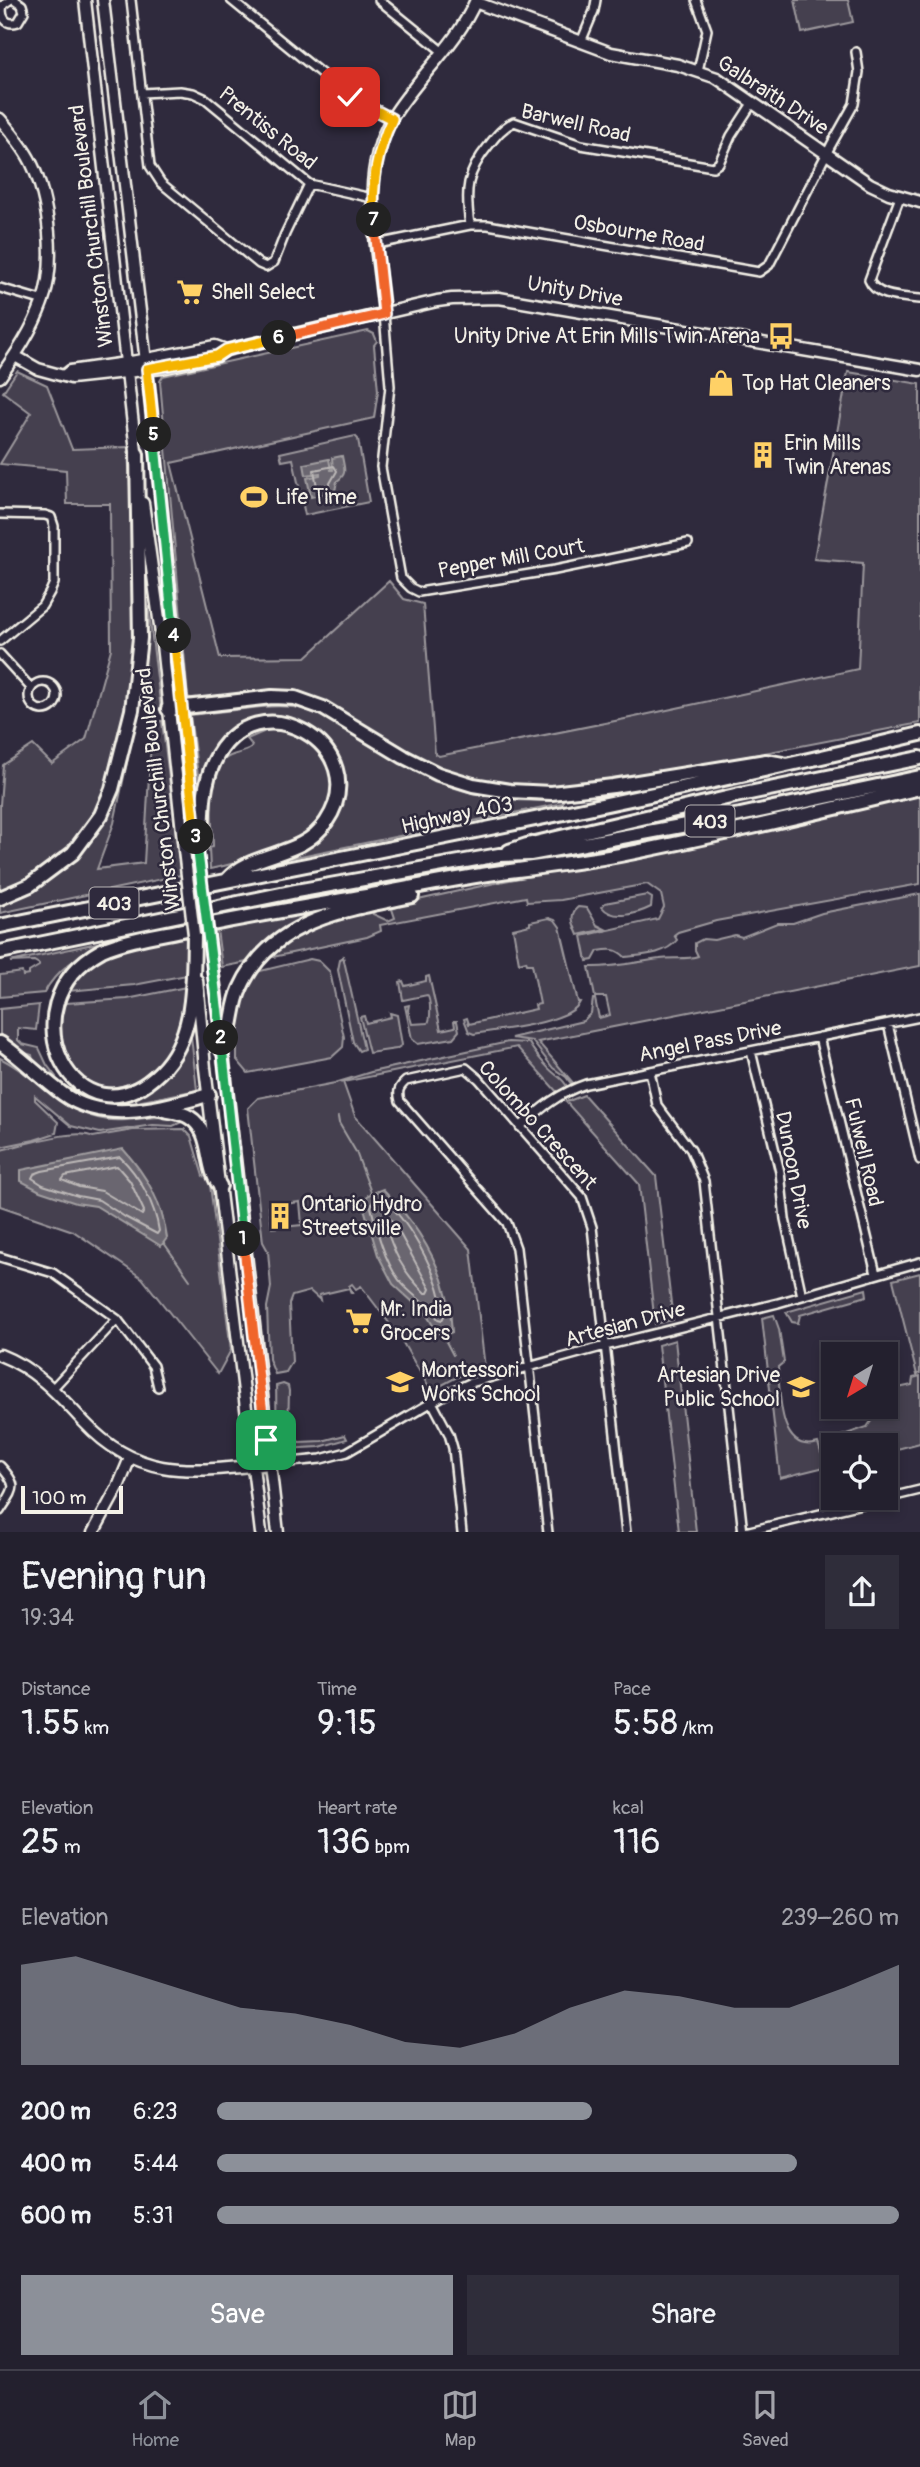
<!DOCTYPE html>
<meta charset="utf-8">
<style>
:root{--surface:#23202e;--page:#2f2d3a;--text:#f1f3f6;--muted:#a3a3aa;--line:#403e4a;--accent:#8c9099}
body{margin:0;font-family:Pangolin,sans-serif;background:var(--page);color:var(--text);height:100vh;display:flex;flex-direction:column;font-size:26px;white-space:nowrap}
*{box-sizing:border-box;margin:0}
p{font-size:23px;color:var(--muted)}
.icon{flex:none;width:38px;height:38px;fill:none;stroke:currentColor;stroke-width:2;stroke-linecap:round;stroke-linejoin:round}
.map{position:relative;height:1532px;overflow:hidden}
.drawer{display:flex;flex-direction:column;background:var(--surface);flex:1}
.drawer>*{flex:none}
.needle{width:46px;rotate:218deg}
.tools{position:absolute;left:821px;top:1342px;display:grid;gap:14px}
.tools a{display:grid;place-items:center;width:77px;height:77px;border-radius:0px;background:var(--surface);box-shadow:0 4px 10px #0003,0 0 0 2px var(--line);font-size:35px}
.scale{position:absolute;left:21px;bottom:18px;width:102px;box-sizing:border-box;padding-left:7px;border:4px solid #f4f1e8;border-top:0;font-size:19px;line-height:24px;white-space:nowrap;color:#f4f1e8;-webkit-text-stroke:5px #2f2a3d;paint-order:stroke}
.pin{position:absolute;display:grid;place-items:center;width:60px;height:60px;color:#fff;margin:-30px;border-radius:14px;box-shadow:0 4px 10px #0006}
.km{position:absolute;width:35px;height:35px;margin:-18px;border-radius:50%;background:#222;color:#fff;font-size:19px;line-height:35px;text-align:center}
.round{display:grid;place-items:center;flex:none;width:74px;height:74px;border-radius:0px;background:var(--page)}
.head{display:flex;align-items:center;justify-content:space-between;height:119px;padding:0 21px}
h1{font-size:38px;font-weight:600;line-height:52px}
.stats{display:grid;grid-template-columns:repeat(3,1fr);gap:10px;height:119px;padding:7px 21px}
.stats div{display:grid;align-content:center}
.stats b{font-size:35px;font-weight:600}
.stats small{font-size:19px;font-weight:400}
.stats p{font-size:19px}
.chart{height:196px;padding:14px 21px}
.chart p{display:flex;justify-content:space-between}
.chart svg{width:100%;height:126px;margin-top:7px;fill:var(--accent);opacity:.7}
.cta{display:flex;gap:14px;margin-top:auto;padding:14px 21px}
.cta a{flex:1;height:80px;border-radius:0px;background:var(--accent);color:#fff;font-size:28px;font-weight:600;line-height:80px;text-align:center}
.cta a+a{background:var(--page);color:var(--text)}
ul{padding:0 21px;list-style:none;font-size:23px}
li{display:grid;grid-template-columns:112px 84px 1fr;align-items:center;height:52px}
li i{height:18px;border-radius:9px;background:var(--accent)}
.menu{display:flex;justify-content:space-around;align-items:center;height:98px;border-top:2px solid var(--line);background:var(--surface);font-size:19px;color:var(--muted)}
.menu a{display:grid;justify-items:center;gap:4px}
.menu .selected{color:var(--accent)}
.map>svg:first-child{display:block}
</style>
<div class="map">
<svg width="920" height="1533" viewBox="0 0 920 1533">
<rect width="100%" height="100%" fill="#2f2a3d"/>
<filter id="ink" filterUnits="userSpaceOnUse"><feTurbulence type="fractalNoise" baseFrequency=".0143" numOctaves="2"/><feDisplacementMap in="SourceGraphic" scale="14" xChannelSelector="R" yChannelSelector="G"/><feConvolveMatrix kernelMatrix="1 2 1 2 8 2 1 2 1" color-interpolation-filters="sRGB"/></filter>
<g filter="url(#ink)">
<path fill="#454050" stroke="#9c989c" stroke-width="2" fill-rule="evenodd" d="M795 0H848L853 22 802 33Z
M368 331 374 334 377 341 374 345 378 391 374 418 171 463 220 658 306 657 389 581 404 599 423 604 435 754 439 756 630 718 858 669 863 563 814 559 848 372 920 384V723L686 768 564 785 526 787 472 779 436 766 332 706 308 696 273 692 197 701 188 697 160 381 163 376Z
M17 371 47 385 72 449 128 447 135 589H138C131 673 130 793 64 855 46 872 23 883 0 893V805L3 765 33 745 52 764 86 739 111 649 110 504H67L66 470 0 464 31 413 3 392Z
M355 436 358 439 369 502 305 515 293 459 282 461 280 453Z
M144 589H146L161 710 138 703Z
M261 707C273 706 286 705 299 708 341 719 390 759 432 779 474 798 518 803 563 800V803L276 861C309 848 348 824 341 782 340 772 312 737 304 727H241L200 791 190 715Z
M159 721H162L181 875 0 913V902L49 878 119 781 126 758H128L114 823 97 869 144 863 151 740Z
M270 729C319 731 352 784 319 825 304 844 236 864 210 869L209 848 213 847C213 825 205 775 225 759 232 753 243 754 251 748L252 745 247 739Z
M920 794V884L716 921 678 932 674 935 677 940C665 955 643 955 625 957 616 948 610 949 598 951L593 960 587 961 582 936 658 919 664 907 661 894 647 884 561 900 527 902 526 897 380 925 381 931 367 937 268 958C301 926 329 921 372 910L373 914 388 921 395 918 392 909 409 902 504 881 726 840Z
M920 894V966L538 1042 574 1084 572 1085 566 1077 553 1068 532 1041 511 1038 583 1021 591 1013 593 999H595L599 1018 610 1015 606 997H595L589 967C613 968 636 962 660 959 672 957 687 960 698 956L695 950V943L703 939 714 940 735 935 742 937 777 923H793L822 913Z
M647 895 652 898 651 907C637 914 613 921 602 907L605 903Z
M347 903 292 924 277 935 252 961 222 967 217 930Z
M578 907 587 908 597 925 605 929 578 935C574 925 568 915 578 907Z
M549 918 555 920 560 927 578 1002H580C571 1023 497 1030 474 1034L469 1032 464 1019 467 1018 469 1024 536 1009 535 1005 540 1004 532 964H527L526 961 519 963 513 929 530 925V922Z
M187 936V975L134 985 57 992 104 955 169 937 170 939Z
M102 942 103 945C78 956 57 969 44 993L0 997V975L22 972 23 976 29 975V972L39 966V964L34 961 10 962Z
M343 956 364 1049 359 1051 353 1042 338 970 340 960Z
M310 959 319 961 330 972 344 1037 343 1047 332 1057 248 1073 237 1060V1007L256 972Z
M429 976 441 1030 455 1027 454 1021H457L459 1031 453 1038 418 1044 412 1039 405 1006 409 1005 408 1010 412 1024 428 1023C431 1019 431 1000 427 995L403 1000 400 982 403 981 405 986 426 981V977Z
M186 987C184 1005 183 1024 176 1041 161 1075 117 1099 82 1082 76 1079 71 1073 66 1068 46 1050 44 1029 51 1004L127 999Z
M39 1005 36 1030 18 1028V1040L22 1044 39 1048 47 1065 56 1077 54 1079 33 1061 32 1055 25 1053 0 1035V1009Z
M390 1013 397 1015 402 1045 396 1049 369 1053 360 1017 364 1016 366 1023 391 1017Z
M188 1035 191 1036 197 1090 137 1102 135 1096Z
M508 1042 529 1043C533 1051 546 1067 555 1074 561 1079 564 1080 567 1087L557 1092 517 1047 343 1082 355 1116 471 1249 485 1368 457 1377 431 1391 399 1336 361 1286 356 1289 352 1284 349 1286 353 1293H351L349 1288 319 1295 320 1300 310 1291 292 1296 289 1304 292 1362 286 1372 275 1374 269 1359 267 1307 271 1287 268 1251 263 1242 248 1108 258 1098 335 1083 371 1072ZM300 1202 302 1225 272 1228 269 1206Z
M0 1058C35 1075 59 1108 98 1118 126 1126 158 1110 184 1121L173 1126 153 1125 100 1133 71 1126 35 1096V1100L58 1122 56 1133 34 1140 0 1147Z
M584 1095 656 1176 673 1320 655 1324 639 1184 566 1102Z
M184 1129 191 1136 203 1176 209 1177 231 1350 218 1374 142 1278 73 1231 0 1206V1150C20 1146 77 1127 93 1137L133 1130Z
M920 1273V1373L917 1375 893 1280Z
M866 1289 867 1296 800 1315 798 1323 792 1322 786 1312Z
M774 1315 779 1329 784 1362 778 1367C780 1391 778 1455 818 1443L821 1453 833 1449V1465L780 1478 762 1318Z
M675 1340 696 1532H679L658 1345Z
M920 1376V1443L886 1452V1446L840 1445 838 1437 867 1427 881 1407H886V1401L894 1389 912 1385 913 1378Z
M283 1384 288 1386 289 1391 288 1430 299 1442 322 1441 345 1435 347 1439 320 1447 284 1449C274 1439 277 1401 276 1386Z"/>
<path fill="#6a6670" stroke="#a19ea0" stroke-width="2" d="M342 456C344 468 348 474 337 481L335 491 311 497 307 478 320 475V473L306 475 304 464 329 459 331 470H333L332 458Z
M123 1149C147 1176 162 1202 167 1238L161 1246 96 1206 76 1203 40 1191 21 1181V1170Z
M383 1189C421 1228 450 1275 452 1332L440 1337 426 1314 393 1284 378 1255 363 1205 368 1195Z"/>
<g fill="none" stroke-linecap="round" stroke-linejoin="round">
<path stroke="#bdb9b8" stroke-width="2" d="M334 466 337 471 329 485 317 487 314 470Z
M120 1157C139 1175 155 1204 159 1231L157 1234 125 1217 99 1200 78 1196 43 1185 32 1178 34 1174 42 1171Z
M117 1166 130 1181 144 1211 142 1215 102 1191 79 1187 62 1180 65 1176Z
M380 1198C403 1212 428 1258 437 1284 441 1294 442 1306 444 1316L442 1320 438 1319C428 1303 410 1295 399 1280 384 1260 377 1231 371 1207L373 1201Z
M386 1219 389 1218 394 1223 430 1289 428 1293H425C402 1271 394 1253 384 1222Z"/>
<path stroke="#a19ea0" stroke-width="2" d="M338 1117 339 1123 356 1152 372 1195
M164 1243 190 1280
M442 1334 453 1355"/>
<defs>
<path id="street" d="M10 0 3 5C0 17 6 26 18 22L24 12 22 5 15 0
M131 0 150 166 161 183 259 264 266 267 274 262 285 234 309 184
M231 0 350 97 392 119
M379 0 443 52
M696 0 707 30 698 71
M581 42 594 11 596 0
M142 93 180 91 193 93 206 99 309 184 372 198
M900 197 869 280C876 298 904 297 920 299
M470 225C465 190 466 173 489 145 496 136 503 127 514 122L581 145 713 167 719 163 731 136 753 102
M377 244 470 225H488L759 272 769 265 831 145 854 104 859 72 856 52
M0 288 44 301
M384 314 390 386 381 467 401 578 411 588 419 592 555 570 688 543
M0 514 45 515 51 517 54 526V583L50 592 42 606 0 641
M0 654 31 688
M29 696a14 14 0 1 1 28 0a14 14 0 1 1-28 0Z
M888 1024 920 1160
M819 1037 876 1274
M751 1051 780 1172 785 1219 802 1296
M650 1071 657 1105 691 1150 704 1181 743 1533
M520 1127C541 1108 559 1093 586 1084L920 1017
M0 1257 53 1273 117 1319 153 1366 158 1387
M53 1388 117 1319
M432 1402 449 1434 453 1448 462 1533
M270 1464 321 1459 347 1452 446 1394 470 1383 605 1346 778 1303 920 1262
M0 1466C20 1487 14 1489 0 1511
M548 1533 516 1248 507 1223 400 1101C397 1091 399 1087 406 1081L466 1068 479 1079 582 1197 592 1227 626 1533
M741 1533 920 1490"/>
<path id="secondary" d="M85 0 137 460
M103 0 149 387 197 849
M475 2 611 53 678 65 717 78 870 184 889 193 920 202
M0 119C11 132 23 146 31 162 49 199 57 264 42 303 32 331 16 354 0 377
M384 314C379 251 357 176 392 118 417 77 457 45 476 0
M15 356 38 369 71 378 162 368 217 356 226 350 437 301 452 299 499 298 920 370
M65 375 70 371 126 363 215 346 226 350
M143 503 160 626 184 850
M197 980 205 1068 261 1533
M216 993 278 1533
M0 1355C36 1369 58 1394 84 1422 140 1482 195 1471 270 1464
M93 1533 118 1487 130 1458"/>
<path id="highway" d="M168 709 272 697 295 698 323 708 404 757 438 774 473 785 510 791 551 793 613 786 766 761 783 764
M197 849 202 841C203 814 202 787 214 762 255 676 377 747 326 822 301 859 253 850 227 880
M509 851 527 845 735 796 920 758
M0 898 30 885 73 853 101 815 112 789 132 710 140 638 137 454
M0 926C307 864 615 807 920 734
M194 935C193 981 196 1037 160 1072 78 1152 0 1006 102 950 128 939 159 935 187 929 248 916 310 906 372 895 415 887 458 878 502 872 541 867 581 862 620 855 721 835 820 812 920 788
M0 952 296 891 499 855 530 854 740 815 920 777
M0 1043C22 1058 41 1078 63 1094 106 1125 161 1107 209 1095
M222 1050C234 1032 231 1009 240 989 271 919 346 910 412 896
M157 1108C168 1112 179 1111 189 1117 214 1132 204 1166 220 1186"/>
</defs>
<use href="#street" stroke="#f4f1e8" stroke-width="12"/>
<use href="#secondary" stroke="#f4f1e8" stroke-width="15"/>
<use href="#highway" stroke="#f4f1e8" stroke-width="18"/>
<use href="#street" stroke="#2f2a3d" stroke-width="7"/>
<use href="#secondary" stroke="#2f2a3d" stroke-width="10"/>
<use href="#highway" stroke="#2f2a3d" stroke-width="12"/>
<defs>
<path id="secondary-bridge" d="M197 849 216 993
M184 850 194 935"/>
</defs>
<use href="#secondary-bridge" stroke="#f4f1e8" stroke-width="15" stroke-linecap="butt"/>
<use href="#secondary-bridge" stroke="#2f2a3d" stroke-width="10"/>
</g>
</g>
<g fill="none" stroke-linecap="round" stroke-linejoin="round" filter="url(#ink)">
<defs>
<path id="split-1" d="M243 1239 266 1440"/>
<path id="split-2" d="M221 1038 243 1239"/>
<path id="split-3" d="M196 837 221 1038"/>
<path id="split-4" d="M174 636 196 837"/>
<path id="split-5" d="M154 435 174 636"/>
<path id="split-6" d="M154 435 147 369 217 356 226 350 279 338"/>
<path id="split-7" d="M279 338 384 314 374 220"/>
<path id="split-8" d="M350 97 392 119C377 151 371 184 374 220"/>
</defs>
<use href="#split-1" stroke="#fff" stroke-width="14"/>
<use href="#split-2" stroke="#fff" stroke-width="14"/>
<use href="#split-3" stroke="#fff" stroke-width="14"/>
<use href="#split-4" stroke="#fff" stroke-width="14"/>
<use href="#split-5" stroke="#fff" stroke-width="14"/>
<use href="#split-6" stroke="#fff" stroke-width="14"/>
<use href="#split-7" stroke="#fff" stroke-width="14"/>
<use href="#split-8" stroke="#fff" stroke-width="14"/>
<use href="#split-1" stroke="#f0652b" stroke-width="9"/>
<use href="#split-2" stroke="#22a559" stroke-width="9"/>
<use href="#split-3" stroke="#22a559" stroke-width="9"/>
<use href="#split-4" stroke="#f5b400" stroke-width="9"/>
<use href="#split-5" stroke="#22a559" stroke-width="9"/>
<use href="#split-6" stroke="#f5b400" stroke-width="9"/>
<use href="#split-7" stroke="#f0652b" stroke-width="9"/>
<use href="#split-8" stroke="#f5b400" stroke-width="9"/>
</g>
<defs>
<symbol id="supermarket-bare" viewBox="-9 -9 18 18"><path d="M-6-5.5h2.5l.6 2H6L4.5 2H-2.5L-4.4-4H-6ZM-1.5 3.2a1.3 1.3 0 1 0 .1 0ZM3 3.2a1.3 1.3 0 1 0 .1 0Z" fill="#ffd166" stroke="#2f2a3d" stroke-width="2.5" paint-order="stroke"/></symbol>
<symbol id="bus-bare" viewBox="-9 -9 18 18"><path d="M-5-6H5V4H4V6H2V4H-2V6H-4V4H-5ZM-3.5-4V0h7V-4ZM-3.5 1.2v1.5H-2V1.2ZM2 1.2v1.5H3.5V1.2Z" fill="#ffd166" stroke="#2f2a3d" stroke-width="2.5" paint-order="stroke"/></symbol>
<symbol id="shop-bare" viewBox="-9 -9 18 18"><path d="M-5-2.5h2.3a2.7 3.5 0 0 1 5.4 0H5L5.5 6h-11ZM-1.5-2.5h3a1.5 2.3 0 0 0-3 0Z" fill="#ffd166" stroke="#2f2a3d" stroke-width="2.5" paint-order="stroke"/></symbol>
<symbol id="building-bare" viewBox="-9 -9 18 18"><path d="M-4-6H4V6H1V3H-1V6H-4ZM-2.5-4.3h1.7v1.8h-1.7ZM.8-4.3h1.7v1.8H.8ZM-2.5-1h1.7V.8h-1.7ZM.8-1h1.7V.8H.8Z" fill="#ffd166" stroke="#2f2a3d" stroke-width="2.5" paint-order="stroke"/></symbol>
<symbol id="stadium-bare" viewBox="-9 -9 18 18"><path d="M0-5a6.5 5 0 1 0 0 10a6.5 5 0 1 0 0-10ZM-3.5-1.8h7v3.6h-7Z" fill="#ffd166" stroke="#2f2a3d" stroke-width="2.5" paint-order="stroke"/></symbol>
<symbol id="school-bare" viewBox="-9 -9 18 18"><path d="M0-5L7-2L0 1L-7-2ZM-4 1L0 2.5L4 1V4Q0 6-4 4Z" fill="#ffd166" stroke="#2f2a3d" stroke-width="2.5" paint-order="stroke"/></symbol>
</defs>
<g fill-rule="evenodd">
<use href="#supermarket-bare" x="171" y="273" width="38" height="38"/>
<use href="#bus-bare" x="762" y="317" width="38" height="38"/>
<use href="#shop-bare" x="702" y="364" width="38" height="38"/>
<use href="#building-bare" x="744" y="436" width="38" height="38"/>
<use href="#stadium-bare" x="235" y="478" width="38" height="38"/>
<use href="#building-bare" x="261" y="1197" width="38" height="38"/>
<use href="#supermarket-bare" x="340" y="1302" width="38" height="38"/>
<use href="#school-bare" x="381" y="1363" width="38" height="38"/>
<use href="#school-bare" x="782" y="1368" width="38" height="38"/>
</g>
<g text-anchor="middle" stroke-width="5" stroke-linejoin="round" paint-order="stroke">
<g fill="#2f2a3d" stroke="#b9b5b5" stroke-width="2">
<rect x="685.5" y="805.5" width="49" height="31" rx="5"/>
<rect x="89.5" y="887.5" width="49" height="31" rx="5"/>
</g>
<g font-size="19" font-weight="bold" fill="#f4f1e8">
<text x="710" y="828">403</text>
<text x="114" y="910">403</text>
</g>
<g font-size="21" fill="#f4f1e8" stroke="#2f2a3d">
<text transform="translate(773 95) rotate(33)" y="7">Galbraith Drive</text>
<text transform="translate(576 123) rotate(13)" y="7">Barwell Road</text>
<text transform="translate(268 128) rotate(39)" y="7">Prentiss Road</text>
<text transform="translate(91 226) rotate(-97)" y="7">Winston Churchill Boulevard</text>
<text transform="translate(639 233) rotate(10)" y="7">Osbourne Road</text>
<text transform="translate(575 291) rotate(10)" y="7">Unity Drive</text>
<text transform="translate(511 558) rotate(-10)" y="7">Pepper Mill Court</text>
<text transform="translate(158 789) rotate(-97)" y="7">Winston Churchill Boulevard</text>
<text transform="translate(457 815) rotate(-12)" y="7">Highway 403</text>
<text transform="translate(710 1041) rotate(-11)" y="7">Angel Pass Drive</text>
<text transform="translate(538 1125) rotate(48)" y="7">Colombo Crescent</text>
<text transform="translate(864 1152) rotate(77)" y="7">Fulwell Road</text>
<text transform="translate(794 1170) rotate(79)" y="7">Dunoon Drive</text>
<text transform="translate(625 1324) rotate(-15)" y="7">Artesian Drive</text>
</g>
<g font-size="21" fill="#f4f1e8" stroke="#2f2a3d" text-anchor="start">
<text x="211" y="299">Shell Select</text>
<text x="760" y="343" text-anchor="end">Unity Drive At Erin Mills Twin Arena</text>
<text x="742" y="390">Top Hat Cleaners</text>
<text x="784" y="450">Erin Mills<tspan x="784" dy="24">Twin Arenas</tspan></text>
<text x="275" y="504">Life Time</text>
<text x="301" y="1211">Ontario Hydro<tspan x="301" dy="24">Streetsville</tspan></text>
<text x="380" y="1316">Mr. India<tspan x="380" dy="24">Grocers</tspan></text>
<text x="421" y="1377">Montessori<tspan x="421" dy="24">Works School</tspan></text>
<text x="780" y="1382" text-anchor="end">Artesian Drive<tspan x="780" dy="24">Public School</tspan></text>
</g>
</g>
</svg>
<div class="tools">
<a><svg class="needle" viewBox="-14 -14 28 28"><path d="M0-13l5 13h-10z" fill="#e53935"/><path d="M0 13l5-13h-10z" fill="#a3a3aa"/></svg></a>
<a><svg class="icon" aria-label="locate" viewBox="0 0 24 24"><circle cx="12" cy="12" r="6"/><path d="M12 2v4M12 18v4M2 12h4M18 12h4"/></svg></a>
</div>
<div class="scale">100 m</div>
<div class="pin" style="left:266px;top:1440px;background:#1e9e55"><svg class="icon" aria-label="arrive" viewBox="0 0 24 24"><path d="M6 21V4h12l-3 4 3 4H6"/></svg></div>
<div class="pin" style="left:350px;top:97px;background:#d93025"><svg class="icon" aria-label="check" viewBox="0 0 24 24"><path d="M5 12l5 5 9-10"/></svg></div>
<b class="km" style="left:243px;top:1239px">1</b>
<b class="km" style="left:221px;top:1038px">2</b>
<b class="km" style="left:196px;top:837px">3</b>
<b class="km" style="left:174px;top:636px">4</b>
<b class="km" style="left:154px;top:435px">5</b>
<b class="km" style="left:279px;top:338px">6</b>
<b class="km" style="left:374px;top:220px">7</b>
</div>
<section class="drawer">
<div class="head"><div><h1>Evening run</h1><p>19:34</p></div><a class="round"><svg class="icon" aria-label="share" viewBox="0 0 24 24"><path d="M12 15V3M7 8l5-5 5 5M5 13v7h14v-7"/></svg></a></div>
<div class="stats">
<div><p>Distance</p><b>1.55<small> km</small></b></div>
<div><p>Time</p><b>9:15</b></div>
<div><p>Pace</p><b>5:58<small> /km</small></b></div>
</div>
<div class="stats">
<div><p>Elevation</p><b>25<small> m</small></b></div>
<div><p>Heart rate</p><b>136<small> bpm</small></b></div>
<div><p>kcal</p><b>116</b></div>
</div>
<div class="chart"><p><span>Elevation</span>239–260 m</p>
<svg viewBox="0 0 160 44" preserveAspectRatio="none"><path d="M0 44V9L10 6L20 12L30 18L40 24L50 26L60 30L70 36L80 38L90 33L100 24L110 18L120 20L130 24L140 24L150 17L160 9V44z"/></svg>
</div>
<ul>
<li><b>200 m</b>6:23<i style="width:55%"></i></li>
<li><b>400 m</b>5:44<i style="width:85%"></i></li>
<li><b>600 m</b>5:31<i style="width:100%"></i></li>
</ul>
<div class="cta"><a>Save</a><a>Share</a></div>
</section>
<nav class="menu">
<a class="selected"><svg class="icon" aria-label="home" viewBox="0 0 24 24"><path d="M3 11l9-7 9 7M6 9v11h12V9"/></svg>Home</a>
<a><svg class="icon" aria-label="map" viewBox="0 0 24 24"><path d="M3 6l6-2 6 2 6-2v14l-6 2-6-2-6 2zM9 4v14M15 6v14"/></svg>Map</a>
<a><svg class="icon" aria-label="saved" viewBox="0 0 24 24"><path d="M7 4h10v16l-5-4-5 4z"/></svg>Saved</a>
</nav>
